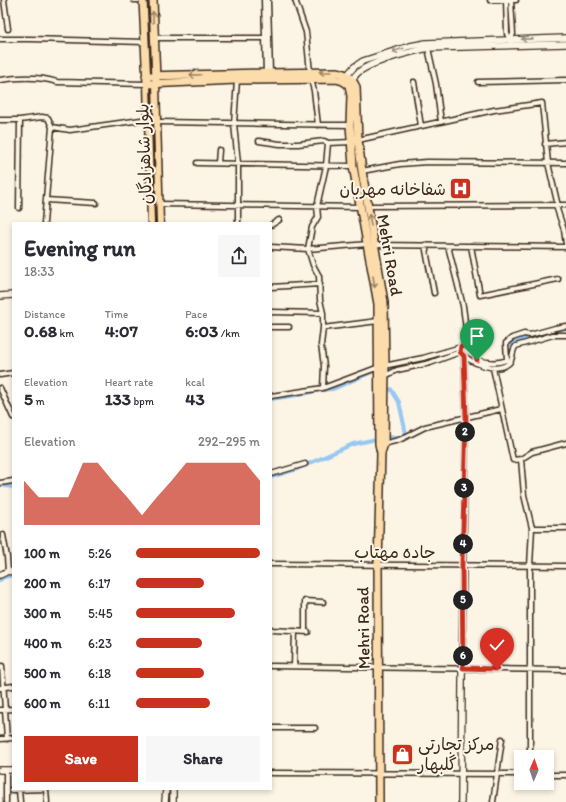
<!DOCTYPE html>
<meta charset="utf-8">
<style>
:root{--surface:#fff;--page:#f7f7f7;--text:#2b2b33;--muted:#7c7c81;--accent:#c8321e}
body{margin:0;font-family:Itim,"Playpen Sans Arabic",sans-serif;background:var(--page);color:var(--text);height:100vh;display:flex;flex-direction:column;font-size:15px;white-space:nowrap}
*{box-sizing:border-box;margin:0}
p{font-size:13px;color:var(--muted)}
.icon{flex:none;width:22px;height:22px;fill:none;stroke:currentColor;stroke-width:2;stroke-linecap:round;stroke-linejoin:round}
.map{position:relative;flex:1;overflow:hidden}
.drawer{position:absolute;left:12px;top:222px;width:260px;height:568px;display:flex;flex-direction:column;background:var(--surface);border-radius:0px;box-shadow:0 2px 6px #0003}
.drawer>*{flex:none}
.needle{width:26px;rotate:2deg}
.buttons{position:absolute;left:514px;top:750px;display:grid;gap:8px}
.buttons a{display:grid;place-items:center;width:40px;height:40px;border-radius:0px;background:var(--surface);box-shadow:0 2px 6px #0003;font-size:20px}
.pin{position:absolute;display:grid;place-items:center;width:34px;height:34px;color:#fff;margin:-41px -17px;border-radius:50% 50% 50% 0;rotate:-45deg;box-shadow:0 0 4px #0007}
.pin .icon{rotate:45deg}
.km{position:absolute;width:20px;height:20px;margin:-10px;border-radius:50%;background:#222;color:#fff;font-size:11px;line-height:20px;text-align:center}
.round{display:grid;place-items:center;flex:none;width:42px;height:42px;border-radius:0px;background:var(--page)}
.headline{display:flex;align-items:center;justify-content:space-between;height:68px;padding:0 12px}
h1{font-size:22px;font-weight:700;line-height:30px}
.stats{display:grid;grid-template-columns:repeat(3,1fr);gap:6px;height:68px;padding:4px 12px}
.stats div{display:grid;align-content:center}
.stats b{font-size:17px;font-weight:700}
.stats small{font-size:11px;font-weight:400}
.stats p{font-size:11px}
.chart{height:112px;padding:8px 12px}
.chart p{display:flex;justify-content:space-between}
.chart svg{width:100%;height:72px;margin-top:4px;fill:var(--accent);opacity:.7}
.primary-button{display:flex;gap:8px;margin-top:auto;padding:8px 12px}
.primary-button a{flex:1;height:46px;border-radius:0px;background:var(--accent);color:#fff;font-size:16px;font-weight:700;line-height:46px;text-align:center}
.primary-button a+a{background:var(--page);color:var(--text)}
ul{padding:0 12px;list-style:none;font-size:13px}
li{display:grid;grid-template-columns:64px 48px 1fr;align-items:center;height:30px}
li i{height:10px;border-radius:5px;background:var(--accent)}
.map>svg:first-child{display:block}
</style>
<div class="map">
<svg width="566" height="802" viewBox="0 0 566 802">
<rect width="100%" height="100%" fill="#fcf5e5"/>
<filter id="ink" filterUnits="userSpaceOnUse"><feTurbulence type="fractalNoise" baseFrequency=".025" numOctaves="2"/><feDisplacementMap in="SourceGraphic" scale="8" xChannelSelector="R" yChannelSelector="G"/><feConvolveMatrix kernelMatrix="1 2 1 2 8 2 1 2 1" color-interpolation-filters="sRGB"/></filter>
<g filter="url(#ink)">
<g fill="none" stroke-linecap="round" stroke-linejoin="round">
<path stroke="#97c7f2" stroke-width="4" d="M546 332 566 328
M508 352V346L512 343 534 335
M492 364 501 365 508 360
M397 365C416 364 437 359 454 350
M389 370 397 365
M271 399 304 394 317 390 333 389 372 372
M389 437 399 439 406 434 399 402 391 389
M271 477 297 469 353 444 372 440
M0 485 13 487
M0 580 4 577 13 575"/>
<defs>
<path id="street" d="M4 0 8 29
M134 0H143
M264 0 266 74
M268 0 270 73
M295 0 306 32 310 72
M490 0H516
M506 0 507 34 510 39
M154 38H264
M0 39H30L144 42
M510 41 513 34 511 0
M428 48 436 84 441 122
M311 79 314 91 318 125
M0 80C19 77 38 76 57 82L147 84
M237 80 234 124 238 163V223
M414 82 421 126
M478 82 566 80
M0 120H20L42 117 48 118 52 127 44 223
M158 122 350 125
M52 127 70 130 141 120 147 118
M358 140 494 110 542 103 548 163 558 206
M259 141 280 144H298L324 141 328 143 326 166 317 206 318 217 312 227 308 249 313 265 319 276 320 300 323 313V328L321 345 324 366 323 388
M328 143 352 142
M545 144 566 142
M197 163 353 166
M218 163 219 150
M362 171 400 164 427 162 566 163
M46 200 96 203
M159 204 361 207
M368 206 566 205
M556 206 564 230 566 244
M19 208 20 120
M271 225 279 220
M374 245 566 247
M425 245 434 293
M448 246 463 306 468 345
M471 246 480 295 558 279
M271 247 308 249 368 244
M271 287 320 284
M271 312 323 313
M271 327H289
M323 328 378 321
M461 346 460 352C470 363 497 374 509 363 514 359 511 351 516 346L553 335H566
M493 368 513 460 521 459
M0 375 13 373
M385 376 397 370 430 363 460 352
M0 388 13 417
M271 396 323 388 379 367 423 358 468 345 475 352 477 360C487 363 497 364 507 360L506 343 512 338 524 334 530 335 555 328 566 326
M383 444 399 440 425 427 501 409
M271 474 305 464
M0 483 13 481
M532 528H566
M3 535 7 557 8 571
M271 564 566 566
M463 565 466 418 464 356
M271 629 272 630 308 632
M305 632V601L323 602
M2 666 7 739
M271 666 566 670
M294 666 295 631
M0 688 13 686
M0 710 13 709
M271 728H315
M0 739 13 738
M530 757V566L532 528 524 495 521 459 532 452 566 443
M6 770V802
M271 773 521 774
M547 775H566
M46 789 47 802
M11 790 45 789
M19 790 20 802
M493 802 502 739"/>
<path id="secondary" d="M344 79 354 67 363 61 410 46 426 43 566 38
M350 83C353 79 355 74 360 71 374 61 410 52 428 48L566 44
M0 296 13 295
M0 575 8 571 13 572
M0 770H13
M165 802 166 789
M173 802V789
M461 802 463 565"/>
<path id="primary" d="M147 84 151 223
M156 84 160 223"/>
<path id="highway" d="M143 0 147 84 237 80 336 79 343 81 349 85 351 96 350 125 353 166 378 304 379 444 381 453 378 565 379 802
M153 0 156 80
M146 76 266 73 337 72C347 74 352 78 356 87L358 140 362 171 384 302 385 365 384 444 381 453"/>
</defs>
<use href="#street" stroke="#3b2a1e" stroke-width="7"/>
<use href="#secondary" stroke="#3b2a1e" stroke-width="8"/>
<use href="#primary" stroke="#3b2a1e" stroke-width="9"/>
<use href="#highway" stroke="#3b2a1e" stroke-width="10"/>
<use href="#street" stroke="#fcf5e5" stroke-width="4"/>
<use href="#secondary" stroke="#fcf5e5" stroke-width="5.5"/>
<use href="#primary" stroke="#fddcac" stroke-width="6"/>
<use href="#highway" stroke="#fddcac" stroke-width="7"/>
</g>
<defs><path id="oneway-shaft" d="M-6 0H5M1.5-3L5.5 0L1.5 3" fill="none" stroke-width="1.6" stroke-linecap="round" stroke-linejoin="round"/></defs>
<g stroke="#9c8365">
<use href="#oneway-shaft" transform="translate(153 17) rotate(-92)"/>
<use href="#oneway-shaft" transform="translate(325 72) rotate(180)"/>
<use href="#oneway-shaft" transform="translate(195 75) rotate(178)"/>
<use href="#oneway-shaft" transform="translate(370 220) rotate(-101)"/>
<use href="#oneway-shaft" transform="translate(374 282) rotate(81)"/>
</g>
<g stroke="#9c9082">
<use href="#oneway-shaft" transform="translate(527 39) rotate(179)"/>
<use href="#oneway-shaft" transform="translate(398 50) rotate(163)"/>
</g>
</g>
<g fill="none" stroke-linecap="round" stroke-linejoin="round" filter="url(#ink)">
<defs>
<path id="route" d="M477 360 475 352 468 345 461 346 460 352 464 356 466 418 462 565 463 668 497 669"/>
</defs>
<use href="#route" stroke="#fff" stroke-width="8"/>
<use href="#route" stroke="#c8321e" stroke-width="5"/>
</g>
<defs>
<symbol id="hospital-square" viewBox="-11 -11 22 22"><rect x="-9" y="-9" width="18" height="18" rx="4" fill="#c8321e" stroke="#fcf5e5"/><path d="M-5-5h3v3.5h4V-5h3V5h-3V1.5h-4V5h-3Z" fill="#fff"/></symbol>
<symbol id="shop-square" viewBox="-11 -11 22 22"><rect x="-9" y="-9" width="18" height="18" rx="4" fill="#c8321e" stroke="#fcf5e5"/><path d="M-5-2.5h2.3a2.7 3.5 0 0 1 5.4 0H5L5.5 6h-11ZM-1.5-2.5h3a1.5 2.3 0 0 0-3 0Z" fill="#fff"/></symbol>
</defs>
<g fill-rule="evenodd">
<use href="#hospital-square" x="448" y="176" width="25" height="25"/>
<use href="#shop-square" x="390" y="742" width="25" height="25"/>
</g>
<g text-anchor="middle" stroke-width="4" stroke-linejoin="round" paint-order="stroke">
<g font-size="17" fill="#3b2a1e" stroke="#fcf5e5">
<text transform="translate(144 154) rotate(-92)" y="6">بلوار شاهزادگان</text>
<text transform="translate(390 255) rotate(80)" y="6">Mehri Road</text>
<text x="395" y="558">جاده مهتاب</text>
<text transform="translate(363 628) rotate(-91)" y="6">Mehri Road</text>
</g>
<g font-size="17" fill="#3b2a1e" stroke="#fcf5e5" text-anchor="end">
<text x="446" y="195">شفاخانه مهربان</text>
<text x="418" y="750" text-anchor="start">مرکز تجارتی<tspan x="418" dy="20">گلبهار</tspan></text>
</g>
</g>
</svg>
<div class="buttons">
<a><svg class="needle" viewBox="-14 -14 28 28"><path d="M0-13l5 13h-10z" fill="#e53935"/><path d="M0 13l5-13h-10z" fill="#7c7c81"/></svg></a>
</div>
<div class="pin" style="left:477px;top:360px;background:#1e9e55"><svg class="icon" aria-label="arrive" viewBox="0 0 24 24"><path d="M6 21V4h12l-3 4 3 4H6"/></svg></div>
<div class="pin" style="left:497px;top:669px;background:#d93025"><svg class="icon" aria-label="check" viewBox="0 0 24 24"><path d="M5 12l5 5 9-10"/></svg></div>
<b class="km" style="left:465px;top:432px">2</b>
<b class="km" style="left:464px;top:488px">3</b>
<b class="km" style="left:463px;top:544px">4</b>
<b class="km" style="left:463px;top:600px">5</b>
<b class="km" style="left:463px;top:656px">6</b>
<section class="drawer">
<div class="headline"><div><h1>Evening run</h1><p>18:33</p></div><a class="round"><svg class="icon" aria-label="share" viewBox="0 0 24 24"><path d="M12 15V3M7 8l5-5 5 5M5 13v7h14v-7"/></svg></a></div>
<div class="stats">
<div><p>Distance</p><b>0.68<small> km</small></b></div>
<div><p>Time</p><b>4:07</b></div>
<div><p>Pace</p><b>6:03<small> /km</small></b></div>
</div>
<div class="stats">
<div><p>Elevation</p><b>5<small> m</small></b></div>
<div><p>Heart rate</p><b>133<small> bpm</small></b></div>
<div><p>kcal</p><b>43</b></div>
</div>
<div class="chart"><p><span>Elevation</span>292–295 m</p>
<svg viewBox="0 0 160 44" preserveAspectRatio="none"><path d="M0 44V17L10 27L20 27L30 27L40 6L50 6L60 17L70 27L80 38L90 27L100 17L110 6L120 6L130 6L140 6L150 6L160 17V44z"/></svg>
</div>
<ul>
<li><b>100 m</b>5:26<i style="width:100%"></i></li>
<li><b>200 m</b>6:17<i style="width:55%"></i></li>
<li><b>300 m</b>5:45<i style="width:80%"></i></li>
<li><b>400 m</b>6:23<i style="width:53%"></i></li>
<li><b>500 m</b>6:18<i style="width:55%"></i></li>
<li><b>600 m</b>6:11<i style="width:60%"></i></li>
</ul>
<div class="primary-button"><a>Save</a><a>Share</a></div>
</section>
</div>
